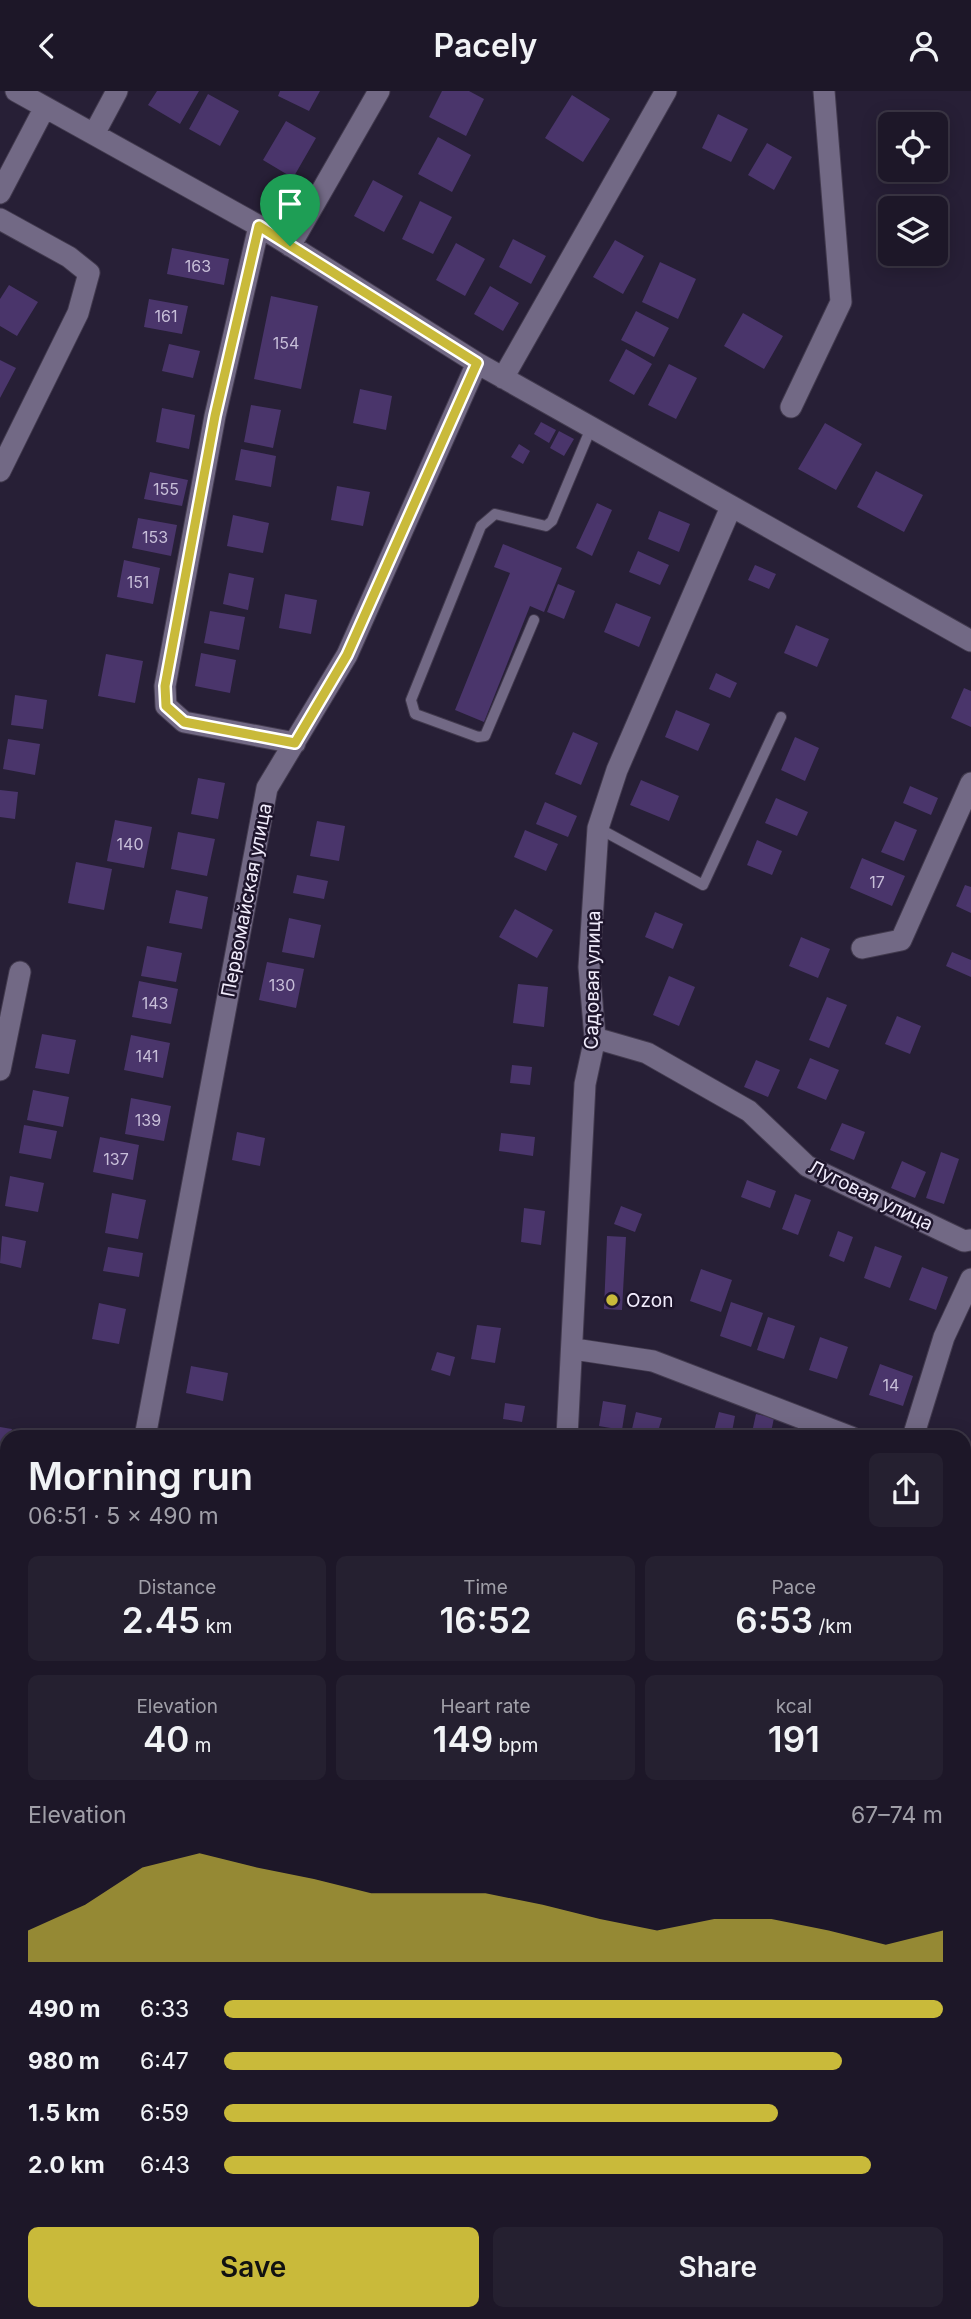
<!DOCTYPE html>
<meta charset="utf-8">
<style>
:root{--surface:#1d1728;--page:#252030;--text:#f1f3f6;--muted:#a09fa8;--line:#3b3645;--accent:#c9ba3a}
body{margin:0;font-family:Inter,sans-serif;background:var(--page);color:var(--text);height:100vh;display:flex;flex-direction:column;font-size:26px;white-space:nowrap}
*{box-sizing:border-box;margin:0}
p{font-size:23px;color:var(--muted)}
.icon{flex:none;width:38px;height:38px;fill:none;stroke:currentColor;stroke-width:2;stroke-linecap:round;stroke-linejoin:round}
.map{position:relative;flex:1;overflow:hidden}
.panel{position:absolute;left:0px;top:1339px;width:971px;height:891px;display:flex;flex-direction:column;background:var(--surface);border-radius:21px 21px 0 0;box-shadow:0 4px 18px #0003,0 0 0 2px var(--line)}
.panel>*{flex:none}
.fabs{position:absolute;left:878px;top:21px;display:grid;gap:14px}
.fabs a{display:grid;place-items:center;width:70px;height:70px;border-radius:10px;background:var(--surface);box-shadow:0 4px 18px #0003,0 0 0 2px var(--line);font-size:35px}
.pin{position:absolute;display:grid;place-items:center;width:60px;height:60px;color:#fff;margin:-72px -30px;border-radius:50% 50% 50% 0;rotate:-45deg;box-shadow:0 0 7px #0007}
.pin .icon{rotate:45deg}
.round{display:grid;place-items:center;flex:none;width:74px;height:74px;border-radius:10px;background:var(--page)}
.headline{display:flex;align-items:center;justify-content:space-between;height:119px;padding:0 28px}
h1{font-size:38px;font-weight:600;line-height:52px}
.stats{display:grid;grid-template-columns:repeat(3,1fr);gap:10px;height:119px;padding:7px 28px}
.stats div{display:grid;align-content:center;border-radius:10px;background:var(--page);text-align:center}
.stats b{font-size:35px;font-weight:600}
.stats small{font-size:19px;font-weight:400}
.stats p{font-size:19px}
.chart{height:196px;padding:14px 28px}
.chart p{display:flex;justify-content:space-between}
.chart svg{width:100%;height:126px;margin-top:7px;fill:var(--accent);opacity:.7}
.button{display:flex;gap:14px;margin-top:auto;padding:14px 28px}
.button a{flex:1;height:80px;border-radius:10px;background:var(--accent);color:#111;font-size:28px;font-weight:600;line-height:80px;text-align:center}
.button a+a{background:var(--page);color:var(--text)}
ul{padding:0 28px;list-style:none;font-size:23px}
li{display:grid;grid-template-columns:112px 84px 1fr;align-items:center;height:52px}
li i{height:18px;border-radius:9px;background:var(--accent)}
header{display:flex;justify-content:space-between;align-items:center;height:91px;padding:0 28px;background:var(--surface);font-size:32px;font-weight:600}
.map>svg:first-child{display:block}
</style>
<header><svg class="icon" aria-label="back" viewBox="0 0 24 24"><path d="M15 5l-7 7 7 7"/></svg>Pacely<svg class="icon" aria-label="person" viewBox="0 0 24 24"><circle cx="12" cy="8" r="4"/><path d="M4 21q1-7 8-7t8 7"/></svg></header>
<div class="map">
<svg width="971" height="2228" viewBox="0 0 971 2228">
<rect width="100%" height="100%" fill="#271f36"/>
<path fill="#0b4b63" d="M964 1988 971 1994V2093L964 2113Z"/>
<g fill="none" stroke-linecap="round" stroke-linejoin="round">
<path stroke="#0b4b63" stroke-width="5" d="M0 1578 7 1582"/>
</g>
<path fill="#4a356b" d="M157 0H199L180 33 148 14Z
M280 0H320L309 20 278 5Z
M442 0H469L484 8 466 45 429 26Z
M208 3 239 20 220 55 189 38Z
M572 4 610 28 583 71 545 47Z
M718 23 748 38 731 71 702 57Z
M286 30 316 47 293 87 263 69Z
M438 46 471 64 452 101 418 83Z
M767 52 792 66 774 99 748 84Z
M373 89 403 105 384 141 354 125Z
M420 110 452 126 433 163 402 148Z
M513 148 546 165 531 193 499 176Z
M615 149 644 165 623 203 593 186Z
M456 152 485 168 465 205 436 189Z
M172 157 229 168 224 194 167 183Z
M660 171 696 188 678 228 642 211Z
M9 194 38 211 17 245 0 235V208Z
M490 195 519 212 503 240 474 223Z
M271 205 318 215 301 298 254 288Z
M149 208 188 215 182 243 144 236Z
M636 220 669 237 654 266 621 249Z
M743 222 783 245 764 278 724 255Z
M169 253 200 260 193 287 162 280Z
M626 258 652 273 634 304 609 290Z
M0 269 16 277 0 307Z
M669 273 697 287 676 328 648 314Z
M360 298 392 305 386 339 353 332Z
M251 314 281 319 273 357 244 351Z
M162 317 195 324 189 358 156 351Z
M541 331 556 339 549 352 534 343Z
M825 332 862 353 836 399 798 378Z
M559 340 574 348 564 365 550 357Z
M519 353 530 360 523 373 511 366Z
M241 358 276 365 271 396 235 389Z
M876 380 923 404 904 441 857 416Z
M150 381 188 389 182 415 144 408Z
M337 395 370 401 363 435 331 429Z
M597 412 612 419 592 465 576 457Z
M659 420 690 433 679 461 648 448Z
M233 424 269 432 263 462 227 455Z
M138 427 177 434 171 465 132 457Z
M503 453 562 477 544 521 530 515 484 631 455 619 510 482 494 476Z
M638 460 669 474 660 494 629 481Z
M124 469 160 477 153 513 117 506Z
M755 474 776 483 769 498 748 489Z
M229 482 254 487 248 519 223 513Z
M558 493 575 500 564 528 547 521Z
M285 503 317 509 311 543 279 537Z
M616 512 651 526 639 556 604 541Z
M210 520 245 526 239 559 204 552Z
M796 534 829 548 817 576 784 562Z
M201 562 236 569 230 602 195 595Z
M106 563 143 570 135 612 98 605Z
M716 582 737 592 730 607 709 598Z
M964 597 971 600V636L951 627Z
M15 604 47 609 43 638 11 634Z
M676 619 710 633 698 660 665 646Z
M573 641 598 652 581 694 555 683Z
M795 646 819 657 805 690 781 679Z
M8 648 40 653 35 684 3 678Z
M198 687 225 692 218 728 191 723Z
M641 689 679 705 669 730 630 714Z
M910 695 938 707 931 724 903 712Z
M0 699 18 701 15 728 0 726Z
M776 707 808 721 797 745 765 732Z
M545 711 577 725 568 746 536 733Z
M115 729 152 736 144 777 107 770Z
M317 730 345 735 339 770 310 765Z
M895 730 917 739 904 770 881 761Z
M525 739 558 753 546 780 514 766Z
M178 741 215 748 207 785 171 778Z
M757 749 782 760 772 784 747 774Z
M862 767 905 785 892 815 850 797Z
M76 771 112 778 104 819 68 812Z
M297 784 328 790 324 808 293 802Z
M965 794 971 796V822L956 815Z
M176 799 208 806 202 838 169 832Z
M515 818 553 839 537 867 499 846Z
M655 821 683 833 673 858 645 846Z
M289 827 321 834 314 867 282 861Z
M801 846 830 858 818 887 789 875Z
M147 855 182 862 176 891 141 885Z
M952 861 971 869V886L946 875Z
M267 871 304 878 296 917 259 909Z
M669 885 695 896 679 935 653 924Z
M139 890 178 898 171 933 132 926Z
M518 893 548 896 544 936 513 932Z
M827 906 847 914 829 957 809 949Z
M897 925 921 935 910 963 885 953Z
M42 943 76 949 69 983 35 977Z
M131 944 170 952 163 987 124 979Z
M810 967 839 979 826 1009 797 997Z
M756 969 780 979 768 1006 744 996Z
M512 974 532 976 530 994 510 992Z
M33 999 69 1006 63 1036 27 1029Z
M131 1007 171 1015 164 1050 125 1043Z
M842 1032 865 1041 854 1069 830 1059Z
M24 1034 57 1040 51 1068 19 1062Z
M237 1041 265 1047 260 1075 232 1069Z
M501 1042 535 1046 533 1065 499 1060Z
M100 1046 139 1054 133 1089 93 1081Z
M941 1061 959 1068 944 1113 926 1107Z
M902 1070 926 1081 915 1107 891 1097Z
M10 1085 44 1092 38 1121 5 1115Z
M747 1089 776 1100 770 1117 741 1106Z
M112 1102 146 1109 138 1148 105 1142Z
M795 1103 811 1109 798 1144 782 1138Z
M621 1115 642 1123 635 1141 614 1133Z
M524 1117 545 1120 541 1154 521 1151Z
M838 1140 853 1146 844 1171 829 1165Z
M2 1145 26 1150 21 1177 0 1172Z
M607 1145 626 1146 622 1219 604 1218Z
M875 1155 902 1165 890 1197 864 1187Z
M108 1156 143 1162 139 1186 103 1180Z
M922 1176 948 1186 936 1219 909 1209Z
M701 1178 732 1189 721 1221 690 1210Z
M731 1211 763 1222 751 1256 720 1245Z
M99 1212 126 1218 119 1253 92 1248Z
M768 1226 795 1235 784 1268 757 1259Z
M477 1234 501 1237 495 1272 471 1268Z
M820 1246 848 1256 837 1288 809 1279Z
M437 1261 455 1266 450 1285 431 1279Z
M880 1273 913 1285 903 1315 869 1304Z
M191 1275 228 1282 223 1310 186 1302Z
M603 1310 626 1314 622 1339 599 1335Z
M505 1312 525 1315 522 1331 503 1328Z
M636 1321 662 1327 657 1344 632 1338Z
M719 1321 735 1325 731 1346 713 1344Z
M756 1323 774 1327 770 1346H751Z
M0 1336 12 1338 10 1346H7L6 1374 0 1373Z
M7 2222H45L44 2228H5Z
M534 2222H560L559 2228H534Z"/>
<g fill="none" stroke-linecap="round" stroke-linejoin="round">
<defs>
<path id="service" d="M534 529 485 645 478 646 415 623 411 609 481 435 495 423 546 435 552 430 591 337
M598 737 703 794 781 626"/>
<path id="minor" d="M16 0 259 135 477 272 971 550
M94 43 117 0
M0 102 45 16
M0 128 69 166 89 182 78 222 0 380
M259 135 215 325 165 595 166 615 184 631 295 652
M290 155 379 0
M503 287 666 0
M791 316 841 211 824 0
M862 857 901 849 971 692
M595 947 647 962 749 1020 807 1075 964 1150 971 1149
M0 979 20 881
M574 1258 653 1270 851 1346
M145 1346 267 697 347 564 477 272
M567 1346 585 993 595 947 589 876 598 737 617 679 731 416
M913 1346 944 1246 971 1188
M964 1369 971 1370
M0 2042 7 2008
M160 2228V2222
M499 2228V2222"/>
</defs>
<use href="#service" stroke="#423a4e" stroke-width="12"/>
<use href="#minor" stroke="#423a4e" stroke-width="23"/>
<use href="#service" stroke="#726985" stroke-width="10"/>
<use href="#minor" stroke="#726985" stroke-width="21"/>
</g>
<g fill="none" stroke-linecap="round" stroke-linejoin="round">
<defs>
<path id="route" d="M259 135 477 272 347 564 295 652 184 631 166 615 165 595 215 325Z"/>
</defs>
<use href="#route" stroke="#fff" stroke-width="14"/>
<use href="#route" stroke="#c9ba3a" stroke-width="9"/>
</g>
<circle fill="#c9ba3a" stroke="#1e152c" stroke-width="2.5" cx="612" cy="1209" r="7"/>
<g text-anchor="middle" stroke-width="5" stroke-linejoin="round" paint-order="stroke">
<g font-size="16" fill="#c7bed8">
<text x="198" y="181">163</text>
<text x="166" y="231">161</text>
<text x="286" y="258">154</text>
<text x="166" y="404">155</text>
<text x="155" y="452">153</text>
<text x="138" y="497">151</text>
<text x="130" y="759">140</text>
<text x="877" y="797">17</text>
<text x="282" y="900">130</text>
<text x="155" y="918">143</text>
<text x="147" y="971">141</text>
<text x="148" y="1035">139</text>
<text x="116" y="1074">137</text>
<text x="891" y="1300">14</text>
</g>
<g font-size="19" fill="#f1ecfc" stroke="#1e152c">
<text transform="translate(246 809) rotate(-79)" y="7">Первомайская улица</text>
<text transform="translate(592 889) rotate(-89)" y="7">Садовая улица</text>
<text transform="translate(871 1104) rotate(26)" y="7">Луговая улица</text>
</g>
<g font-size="19" fill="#f1ecfc" stroke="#1e152c" text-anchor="start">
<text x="626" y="1216">Ozon</text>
</g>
</g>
</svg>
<div class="fabs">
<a><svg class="icon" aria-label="locate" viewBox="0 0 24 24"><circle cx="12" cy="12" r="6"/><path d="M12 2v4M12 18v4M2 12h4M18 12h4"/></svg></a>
<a><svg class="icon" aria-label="layers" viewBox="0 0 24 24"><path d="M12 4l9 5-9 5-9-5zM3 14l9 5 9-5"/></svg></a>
</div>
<div class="pin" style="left:290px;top:155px;background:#1e9e55"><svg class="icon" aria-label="arrive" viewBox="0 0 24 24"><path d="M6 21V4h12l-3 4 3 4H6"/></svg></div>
<section class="panel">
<div class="headline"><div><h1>Morning run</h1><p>06:51 · 5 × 490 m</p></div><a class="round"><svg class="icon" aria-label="share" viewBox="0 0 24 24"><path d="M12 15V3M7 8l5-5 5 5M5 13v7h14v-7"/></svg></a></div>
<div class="stats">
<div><p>Distance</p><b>2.45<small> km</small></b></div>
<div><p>Time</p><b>16:52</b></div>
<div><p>Pace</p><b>6:53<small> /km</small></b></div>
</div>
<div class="stats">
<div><p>Elevation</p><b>40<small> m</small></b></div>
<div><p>Heart rate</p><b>149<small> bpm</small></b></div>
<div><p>kcal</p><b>191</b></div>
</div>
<div class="chart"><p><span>Elevation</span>67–74 m</p>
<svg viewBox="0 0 160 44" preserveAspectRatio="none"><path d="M0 44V33L10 24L20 11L30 6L40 11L50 15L60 20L70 20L80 20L90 24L100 29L110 33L120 29L130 29L140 33L150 38L160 33V44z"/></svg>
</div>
<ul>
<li><b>490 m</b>6:33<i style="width:100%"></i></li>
<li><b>980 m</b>6:47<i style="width:86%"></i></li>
<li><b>1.5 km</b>6:59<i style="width:77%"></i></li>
<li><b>2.0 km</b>6:43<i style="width:90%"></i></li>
</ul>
<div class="button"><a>Save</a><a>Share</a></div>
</section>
</div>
